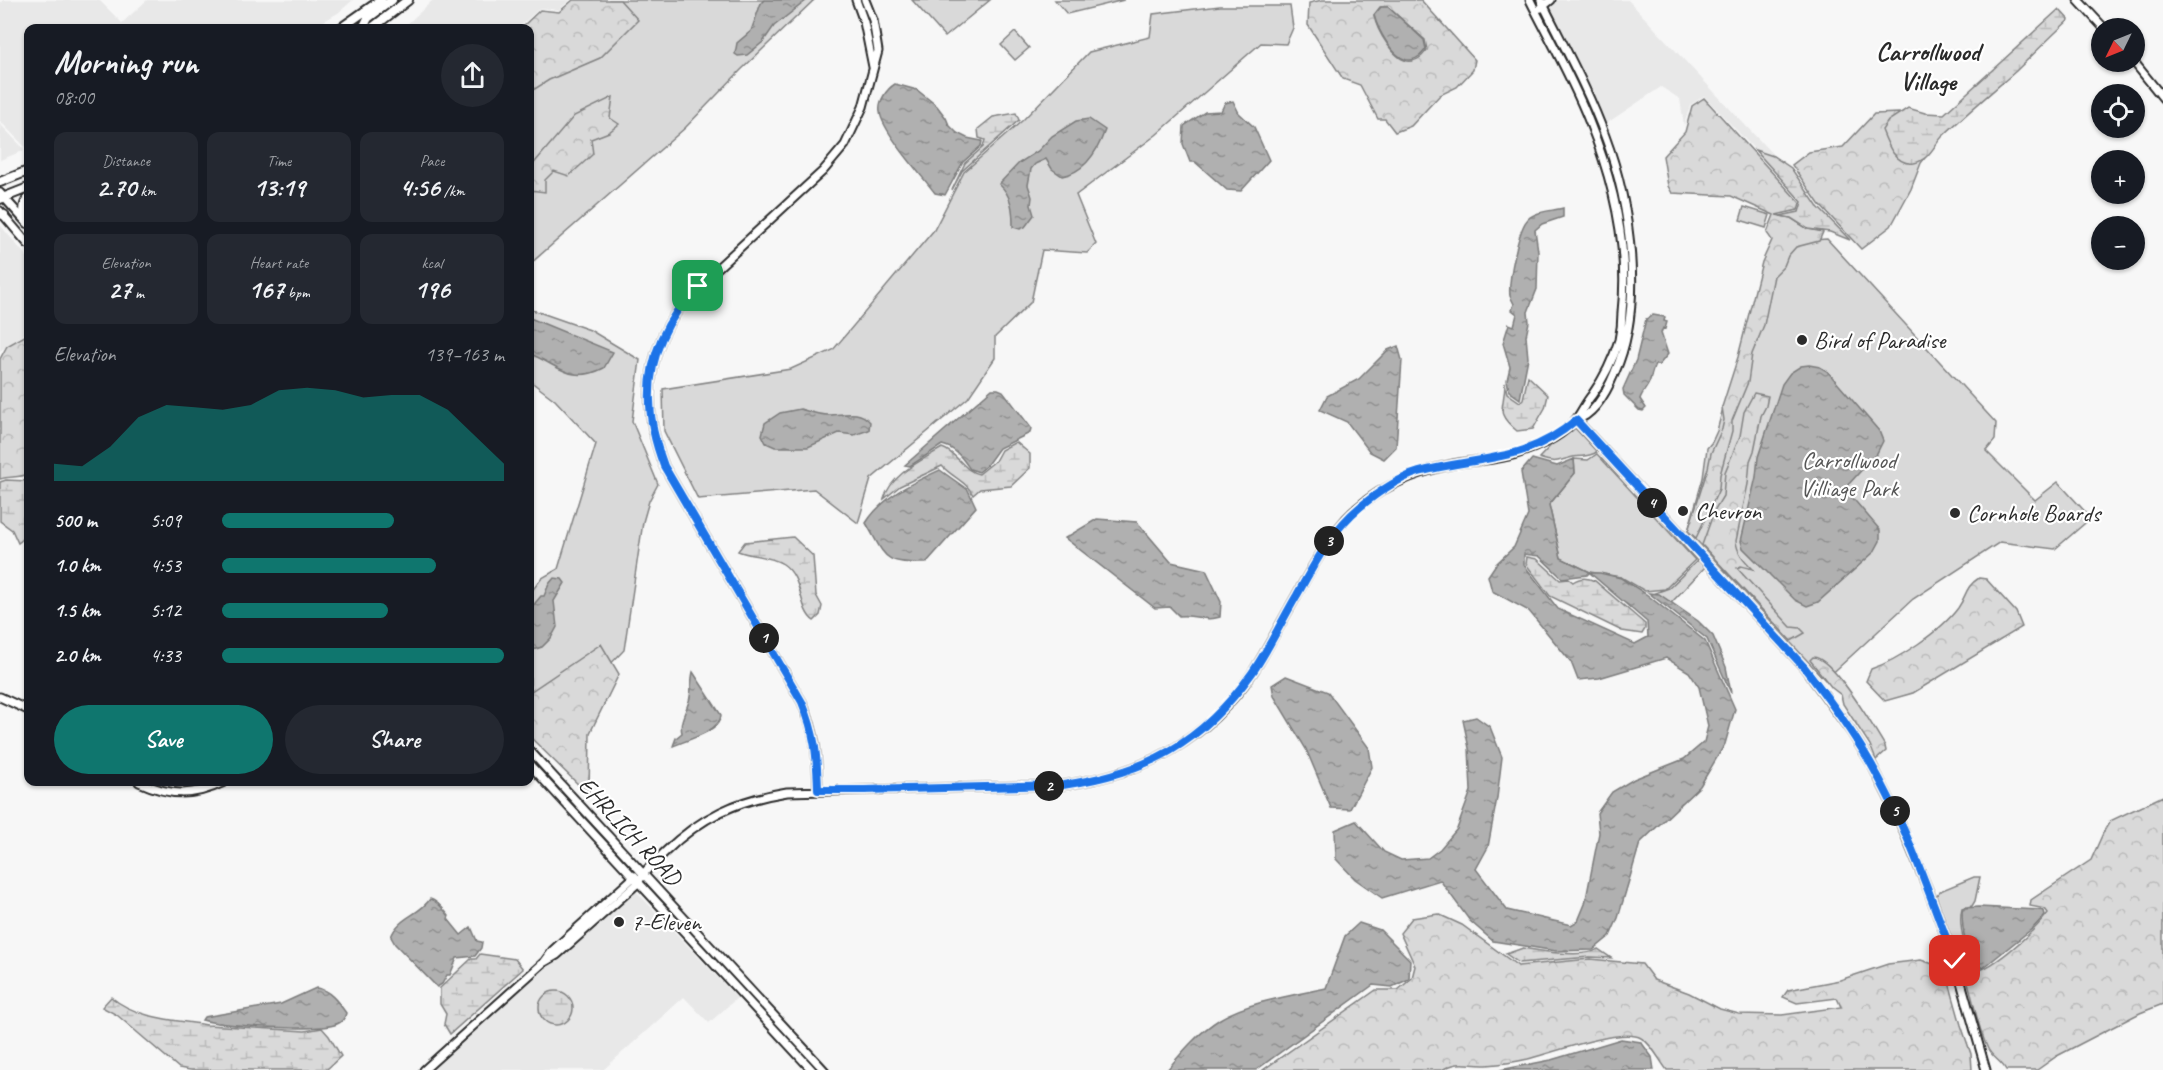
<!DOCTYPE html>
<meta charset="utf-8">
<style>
:root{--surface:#171b24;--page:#242831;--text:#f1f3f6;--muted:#9ea1a6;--accent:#0f766e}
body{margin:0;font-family:Caveat,sans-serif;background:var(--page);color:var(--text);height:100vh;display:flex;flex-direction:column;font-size:22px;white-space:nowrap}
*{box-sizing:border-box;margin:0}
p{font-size:20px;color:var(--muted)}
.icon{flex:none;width:33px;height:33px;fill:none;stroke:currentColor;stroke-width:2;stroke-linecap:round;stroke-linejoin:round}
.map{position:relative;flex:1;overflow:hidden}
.sheet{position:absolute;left:24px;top:24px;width:510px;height:762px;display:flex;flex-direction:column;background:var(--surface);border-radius:12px;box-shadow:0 2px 4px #0004}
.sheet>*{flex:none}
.needle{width:39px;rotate:227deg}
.tools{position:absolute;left:2091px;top:18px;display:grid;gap:12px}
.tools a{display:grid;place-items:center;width:54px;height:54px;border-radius:50%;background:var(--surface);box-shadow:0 2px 4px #0004;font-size:30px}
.pin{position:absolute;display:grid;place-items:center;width:51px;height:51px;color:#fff;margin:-26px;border-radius:12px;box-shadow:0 3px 9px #0006}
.km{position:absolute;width:30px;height:30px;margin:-15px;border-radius:50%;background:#222;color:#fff;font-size:16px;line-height:30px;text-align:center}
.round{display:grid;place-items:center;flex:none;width:63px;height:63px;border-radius:32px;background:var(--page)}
.headline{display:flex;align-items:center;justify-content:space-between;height:102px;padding:0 30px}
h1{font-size:33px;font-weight:700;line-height:45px}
.stats{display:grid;grid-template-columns:repeat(3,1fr);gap:9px;height:102px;padding:6px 30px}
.stats div{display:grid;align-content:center;border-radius:12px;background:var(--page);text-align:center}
.stats b{font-size:26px;font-weight:700}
.stats small{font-size:16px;font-weight:400}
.stats p{font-size:16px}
.chart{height:168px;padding:12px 30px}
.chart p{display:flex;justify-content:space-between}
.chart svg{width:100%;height:108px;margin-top:6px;fill:var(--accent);opacity:.7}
.action{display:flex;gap:12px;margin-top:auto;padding:12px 30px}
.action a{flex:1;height:69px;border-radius:36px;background:var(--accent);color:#fff;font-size:24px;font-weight:700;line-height:69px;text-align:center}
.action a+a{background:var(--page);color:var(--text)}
ul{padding:0 30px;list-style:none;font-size:20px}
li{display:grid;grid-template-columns:96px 72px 1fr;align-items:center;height:45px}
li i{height:15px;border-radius:8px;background:var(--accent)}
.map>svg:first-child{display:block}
</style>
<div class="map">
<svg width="2163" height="1070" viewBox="0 0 2163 1070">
<defs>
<pattern id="forest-crowns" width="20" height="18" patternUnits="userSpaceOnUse" patternTransform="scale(1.5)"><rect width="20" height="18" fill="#d9d9d9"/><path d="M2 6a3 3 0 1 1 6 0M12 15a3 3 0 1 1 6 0" fill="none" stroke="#bababa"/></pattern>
<pattern id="wetland-marsh" width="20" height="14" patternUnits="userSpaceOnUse" patternTransform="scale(1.5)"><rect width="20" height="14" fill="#d9d9d9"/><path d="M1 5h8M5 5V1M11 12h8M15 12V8" fill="none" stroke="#bababa"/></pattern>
<pattern id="water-ripples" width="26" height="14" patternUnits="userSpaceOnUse" patternTransform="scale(1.5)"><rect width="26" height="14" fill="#b0b0b0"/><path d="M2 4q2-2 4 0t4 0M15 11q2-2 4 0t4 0" fill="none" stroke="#8f8f8f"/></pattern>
</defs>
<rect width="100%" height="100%" fill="#f7f7f7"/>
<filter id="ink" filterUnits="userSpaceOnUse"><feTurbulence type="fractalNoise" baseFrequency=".0167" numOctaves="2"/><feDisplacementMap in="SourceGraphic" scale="12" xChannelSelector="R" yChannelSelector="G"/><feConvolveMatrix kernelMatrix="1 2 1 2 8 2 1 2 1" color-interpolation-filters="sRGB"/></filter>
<g filter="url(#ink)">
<path fill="#e8e8e8" d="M3 0H99L122 23 147 0H353L338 13 312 28H28V150L0 121V3Z
M433 0H570L559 10 540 8 518 28H403Z
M1555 0H1628L1775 157 1755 150 1704 96 1690 105 1684 126 1680 99 1661 87 1604 125 1547 7Z
M0 124 25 150 0 160Z
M0 225 28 258V331L0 351Z
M635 890 737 998 709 1023 684 997 603 1070H428L543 966Z"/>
<path fill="#d9d9d9" stroke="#828282" stroke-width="1.5" d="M609 0H814L741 70 685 128 530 264V68Z
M912 0H990L945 37Z
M1055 0H1124L1067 14Z
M1220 6H1290L1293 28 1286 44 1261 43 1156 135 1076 195 1096 244 1087 253 1042 250 1031 302 995 337V358L968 398 871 479 858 523 814 489 698 499 664 431 663 389 791 369 833 350 934 230 964 172 1023 120 1089 52 1150 37 1153 14Z
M1015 32 1029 48 1015 60 1001 45Z
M1744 207 1770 215 1766 228 1740 220Z
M1827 239 1996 423 1995 440 1986 451 2035 500 2058 482 2091 518 2055 549 2000 542 1913 599 1825 680 1688 531 1703 478 1707 448 1712 442 1717 431 1724 404 1775 265 1799 241Z
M530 309 590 330 640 360 632 421 658 484 649 501 643 522 624 650 539 739 530 729V593L542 578 558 569 596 444 555 400 530 381Z
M1573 426 1597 452C1586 458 1584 455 1573 457 1555 461 1558 464 1539 458L1557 439Z
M1597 454 1695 560 1665 589 1645 591 1621 577 1590 572 1561 558 1549 505 1575 473 1574 459 1588 460Z
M1662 521 1705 567 1671 603 1655 593 1669 588 1697 561Z
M1974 877H1980L1975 901 1972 906 1962 908C1958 923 1965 960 1980 968L1974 972H1962L1936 896 1940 891Z"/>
<path fill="url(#forest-crowns)" stroke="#828282" stroke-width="1.5" fill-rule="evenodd" d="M573 0H620L638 20 600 58 549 80 530 92V28H521L540 10 559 12Z
M1322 0H1421L1475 60 1473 70 1457 87 1440 95 1411 126 1395 132 1385 119H1378L1360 85 1343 79 1308 25 1309 3ZM1380 7H1388L1425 40 1427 50C1423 55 1419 60 1412 61 1395 64 1376 29 1374 15Z
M613 97 610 118 619 124 609 132 591 139 593 154 569 176 554 171 545 180V192L530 190V168L574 116Z
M1704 98 1800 203 1798 210 1776 215 1791 218 1808 229 1823 232 1819 241 1796 247 1788 256 1784 266 1774 276 1764 325 1752 354 1748 382 1732 421V431L1720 475 1719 489 1696 538 1688 531 1708 468 1711 453 1722 429 1724 420 1722 407 1738 357 1762 262 1772 240 1767 233 1774 215 1731 196 1672 193 1668 186 1663 156 1685 132 1692 106Z
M1899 113 1920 127 1934 146 1921 163 1911 189 1891 226 1861 249 1819 204 1792 165 1809 152 1843 147 1874 114Z
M28 334V474C19 478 10 476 0 479V359L7 346Z
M1754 393 1768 396 1766 406 1761 416 1754 451 1750 461 1748 484 1736 541C1737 553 1744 560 1753 569L1741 566 1737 568 1791 627 1800 628 1805 633 1791 641 1702 545 1715 509 1723 496 1725 472 1740 436 1744 412Z
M1979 578 1986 579 2016 612 2022 627 1913 693 1885 701 1866 681 1871 669C1898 660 1941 631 1958 608 1967 595 1965 587 1979 578Z
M601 644 619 674 590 733 589 795 530 737V692Z
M1813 657C1833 657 1874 728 1885 746L1886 751 1876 760 1870 745 1843 704 1841 695 1832 688 1810 660Z
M2163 796V1004L2140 1013 2057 1056 2037 1070H2006C2002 1062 1992 1057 1988 1049 1976 1025 1974 998 1965 973 1988 976 2034 931 2048 913L2045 909 2030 906 2031 900 2091 860 2104 831 2110 821Z
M1438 914 1462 925 1518 966 1590 959 1642 964 1654 980 1689 993 1720 1009 1739 1014 1782 1015 1841 1007 1837 998 1797 1003 1783 997 1788 990 1840 980 1888 964 1921 960 1945 968 1961 1025 1971 1054 1972 1070H1667C1659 1060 1652 1044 1641 1038 1622 1027 1551 1053 1528 1059 1515 1062 1500 1064 1487 1065 1468 1066 1460 1059 1442 1070H1263L1376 990H1398L1412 978 1415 966 1400 933 1412 918Z"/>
<path fill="url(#wetland-marsh)" stroke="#828282" stroke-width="1.5" d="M2059 9 2069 20C2051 36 2034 54 2016 71 1992 92 1967 113 1944 135 1934 144 1930 160 1914 163 1895 166 1887 143 1882 130L1888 121 1908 108 1925 113 1944 114Z
M1016 113 1019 120 962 171 952 190 965 163 983 147 985 140 979 138 978 129 993 117Z
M1755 150 1773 156 1791 168 1817 206 1850 240 1830 232 1808 229 1791 218 1780 216 1799 212 1802 202Z
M1528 376 1548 395 1545 408 1533 429 1517 431C1493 411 1505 409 1505 383L1507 393 1520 402 1523 399Z
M1016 442 1030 454V468L1011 486 980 489 973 495C967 482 952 477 942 466L900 486 884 499C891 474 921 461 942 448 958 453 963 471 979 474L995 461 1001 450Z
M6 480 28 481V535L18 543 12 530 0 521V482Z
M793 537 813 556 816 595 822 606 820 615 814 621C798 610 804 578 783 564 769 555 753 557 738 551L745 542Z
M1527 557 1537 559 1560 580 1569 579 1573 582C1580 577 1587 577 1595 581L1645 624V629L1642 634 1622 631 1550 596 1526 564Z
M1523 948C1540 951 1584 959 1598 949L1611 958 1590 957 1519 963 1506 954Z
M480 954 515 959 523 969 450 1034 444 1024 446 1014 440 1004V988L471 959H476Z
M539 1008a17 17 0 1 1 34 0a17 17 0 1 1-34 0Z
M111 997C137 1019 175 1020 207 1025L305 1031 322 1028 329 1036 341 1056 326 1070H190L179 1068 117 1015 102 1007Z"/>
<path fill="url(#water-ripples)" stroke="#7b7b7b" stroke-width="1.5" d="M764 0H807L774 26 763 42 747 55 738 56 735 54 737 43 751 31 761 3Z
M1381 7H1388L1424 40 1426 49C1422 54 1418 59 1411 60 1394 62 1377 28 1374 15Z
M895 84 917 90 937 106 946 118 949 125 957 133 967 138 982 141 981 146 963 162 945 195 935 193C922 176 882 131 880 112 878 101 887 89 895 84Z
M1233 101 1239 113 1254 127 1269 160 1241 191 1227 190 1195 162H1190L1183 144 1184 126 1205 112 1221 111 1225 103Z
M1089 119 1105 130C1098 150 1086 172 1062 176L1052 169 1046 159 1035 164 1031 169 1028 185 1032 197 1031 205 1034 215 1025 227 1020 229 1013 227C1013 210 1012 196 999 184L1019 163 1038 151 1052 136 1076 121Z
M1563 208V217L1542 224 1535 230 1538 251 1537 289 1528 312 1529 322 1526 336 1528 358 1520 399 1509 391 1507 380 1510 367 1503 343 1509 324 1514 326 1517 314 1512 310 1514 304C1513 302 1511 298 1510 296 1508 282 1518 229 1528 219 1536 211 1552 211 1563 208Z
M1653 315 1665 317 1664 321 1667 322 1665 329 1663 328 1661 333 1668 354 1659 365H1655C1652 371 1652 374 1650 380 1649 386 1642 392 1640 399L1646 408 1643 411 1639 410 1624 395 1623 389 1636 360 1646 319Z
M530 318 613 352 604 368C570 385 559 365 530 354Z
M1398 346 1402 360 1396 447 1384 459 1370 452 1347 422 1320 410 1327 396 1359 379 1388 350Z
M1809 365 1820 367 1827 371 1879 431 1883 441 1877 453 1848 485 1850 495 1880 530V541L1874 552 1818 602 1807 606 1795 600 1743 548 1741 541 1756 477 1758 457 1782 384 1790 373 1801 366Z
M992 389H998L1003 391 1031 428 1030 433 999 448 986 466 979 472 970 469C962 458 956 448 942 445L910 466 905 465Z
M800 409C810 412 819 415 829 415 844 415 859 409 870 422L869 430 854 435 839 433 808 447H775L766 443 762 435 765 423 780 413Z
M1532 459 1557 466 1574 459 1575 473 1549 505 1561 558 1590 572 1587 575 1562 578 1539 556 1524 554V565L1558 609 1635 644 1648 637 1647 622 1590 573H1600L1621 578 1646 594 1705 641 1735 709 1725 744 1700 786 1640 843 1618 918 1610 936 1593 950 1556 951 1493 941 1470 921 1440 880 1382 898 1355 879 1336 859 1335 830 1356 821 1384 852 1401 860 1428 858 1440 849 1457 829 1471 791 1469 748 1463 720 1476 717 1490 727 1502 757 1497 798 1488 847 1476 869 1507 910 1571 925 1578 921 1585 904 1599 833 1597 813 1612 792 1634 779 1684 759 1704 742 1708 726 1699 687 1689 672 1666 658 1599 678 1578 680 1571 662 1529 611 1492 591 1488 576 1496 564 1514 547 1528 515 1521 472Z
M940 470 968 490 976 507 926 563C882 563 887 559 866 523 883 496 912 483 940 470Z
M1097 519 1137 522 1171 562 1206 570 1221 602 1220 617C1204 622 1196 614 1179 616L1170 607 1155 608 1065 538Z
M554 578 562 579 565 583 554 601 557 627 551 638 542 647 530 651V609L541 596H544L549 584Z
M1649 593 1659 594 1698 621 1713 636 1726 667 1731 693 1707 639Z
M693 672 721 715C721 731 687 740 673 746L676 738 682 733C679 721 686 712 689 701 691 697 691 679 693 672Z
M1286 676 1328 692 1369 748 1372 767 1350 809 1331 808 1306 749 1274 696 1272 685Z
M430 899C438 901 444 910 449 916L448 919 461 935 471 927 477 941 482 942 481 948 475 956 457 958 450 975H447L442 984 437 987 395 944 391 937C398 917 420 915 430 899Z
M1979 907 2040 910 2044 911 2045 915 2033 928 1983 968C1965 961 1962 927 1962 910L1964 908Z
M1359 923 1380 930 1410 960 1409 979 1392 987 1373 985 1256 1070H1167C1183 1051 1199 1032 1220 1019 1248 1002 1294 995 1326 988L1345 936Z
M316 988C329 989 339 1003 346 1013 345 1018 342 1022 337 1024 318 1032 225 1026 202 1020L204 1017 281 1004Z
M1621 1039 1641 1042 1652 1057 1654 1070H1500L1551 1060Z"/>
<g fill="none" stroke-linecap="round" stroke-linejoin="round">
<defs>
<path id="secondary" d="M856 0 864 22 873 67
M1541 0C1563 45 1588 89 1605 136 1630 202 1645 306 1615 372 1608 389 1595 415 1576 420
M2078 0 2104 28
M1541 8 1551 0
M2134 62 2163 98
M0 193 26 222
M0 211 28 244
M1576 420 1804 667 1852 733 1871 763 1895 810 1929 892 1955 961 1986 1070
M0 697 28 710
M530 751 824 1070
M530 765 812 1070
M139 782C170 796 193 797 224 782
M818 790C817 754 816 734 802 702L664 466C638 399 647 338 698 286L823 171 845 145 863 107 878 51 873 20 865 0
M545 961 553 950 635 876
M424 1070 543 963 557 955 638 883C644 870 655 862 665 852 701 817 737 800 787 792L1063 785C1144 774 1207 741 1253 672 1266 652 1277 630 1289 609 1306 578 1323 546 1346 519 1374 489 1415 472 1454 464 1478 460 1503 460 1525 451 1543 444 1566 434 1577 418 1582 411 1586 402 1592 395 1604 378 1613 360 1619 340 1621 331 1622 321 1622 312 1629 248 1613 180 1589 121 1573 80 1550 40 1530 0"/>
<path id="primary" d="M341 28 381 0
M363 28 368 18 392 0
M372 28 408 0
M0 182 28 171
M28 198C22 207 24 214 28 223
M0 199 28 188
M0 214 4 215"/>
</defs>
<use href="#secondary" stroke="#2b2b2b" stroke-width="11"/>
<use href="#primary" stroke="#2b2b2b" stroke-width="12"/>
<use href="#secondary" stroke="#fff" stroke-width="7"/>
<use href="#primary" stroke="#fff" stroke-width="8"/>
</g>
</g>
<g fill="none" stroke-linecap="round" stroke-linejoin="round" filter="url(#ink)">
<defs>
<path id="route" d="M698 286C647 338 638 399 664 466L802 702C815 734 817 754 818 790H864L1063 785C1147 773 1202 743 1252 673 1269 649 1282 620 1297 595 1315 563 1332 530 1360 507 1377 493 1399 478 1419 472 1478 456 1527 463 1576 420L1804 667C1828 698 1850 728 1870 762 1906 824 1929 894 1955 961"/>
</defs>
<use href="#route" stroke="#fff" stroke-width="12"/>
<use href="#route" stroke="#1a73e8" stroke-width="8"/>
</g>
<g fill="#2b2b2b" stroke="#fff" stroke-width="2">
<circle cx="1802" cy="340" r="6"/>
<circle cx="1683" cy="511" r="6"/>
<circle cx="1955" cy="513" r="6"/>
<circle cx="619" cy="922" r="6"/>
</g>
<g text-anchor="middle" stroke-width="4.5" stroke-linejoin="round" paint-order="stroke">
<g font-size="24" fill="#2b2b2b" stroke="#fff" text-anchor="start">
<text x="1814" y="348">Bird of Paradise</text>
<text x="1695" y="519">Chevron</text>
<text x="1967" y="521">Cornhole Boards</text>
<text x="631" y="930">7-Eleven</text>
</g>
<g font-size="24" fill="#565656" stroke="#fff">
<text x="1849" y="468">Carrollwood<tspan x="1849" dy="28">Villiage Park</tspan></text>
</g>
<g font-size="24" fill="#2b2b2b" stroke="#fff">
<text transform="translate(630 831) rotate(47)" y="8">EHRLICH ROAD</text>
</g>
<g font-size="26" font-weight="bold" fill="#2b2b2b" stroke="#fff">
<text x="1928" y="60">Carrollwood<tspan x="1928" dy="30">Village</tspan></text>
</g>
</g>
</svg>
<div class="tools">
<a><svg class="needle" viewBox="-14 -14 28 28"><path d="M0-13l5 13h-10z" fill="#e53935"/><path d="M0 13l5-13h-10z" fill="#9ea1a6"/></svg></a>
<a><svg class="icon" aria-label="locate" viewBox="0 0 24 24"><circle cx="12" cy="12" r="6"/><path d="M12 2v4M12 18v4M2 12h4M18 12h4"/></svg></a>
<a>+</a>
<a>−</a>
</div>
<div class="pin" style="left:698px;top:286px;background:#1e9e55"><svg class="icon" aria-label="arrive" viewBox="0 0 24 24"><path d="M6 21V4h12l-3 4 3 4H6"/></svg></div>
<div class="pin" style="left:1955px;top:961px;background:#d93025"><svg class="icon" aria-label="check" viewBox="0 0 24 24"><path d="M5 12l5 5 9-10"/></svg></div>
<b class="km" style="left:764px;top:638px">1</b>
<b class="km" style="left:1049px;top:786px">2</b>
<b class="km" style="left:1329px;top:541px">3</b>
<b class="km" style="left:1652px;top:503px">4</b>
<b class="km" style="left:1895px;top:811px">5</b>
<section class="sheet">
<div class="headline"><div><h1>Morning run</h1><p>08:00</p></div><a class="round"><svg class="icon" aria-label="share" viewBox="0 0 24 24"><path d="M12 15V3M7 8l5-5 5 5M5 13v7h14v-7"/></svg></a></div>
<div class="stats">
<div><p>Distance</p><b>2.70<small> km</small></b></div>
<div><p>Time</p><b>13:19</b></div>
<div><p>Pace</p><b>4:56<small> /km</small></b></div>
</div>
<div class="stats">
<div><p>Elevation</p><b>27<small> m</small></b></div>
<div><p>Heart rate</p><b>167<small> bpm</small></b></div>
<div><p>kcal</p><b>196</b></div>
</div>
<div class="chart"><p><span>Elevation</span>139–163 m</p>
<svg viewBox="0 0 160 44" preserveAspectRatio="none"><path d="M0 44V37L10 38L20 30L30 18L40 13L50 14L60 15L70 13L80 7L90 6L100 7L110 10L120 9L130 9L140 15L150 26L160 37V44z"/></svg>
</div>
<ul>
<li><b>500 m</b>5:09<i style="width:61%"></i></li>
<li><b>1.0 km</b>4:53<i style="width:76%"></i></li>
<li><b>1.5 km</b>5:12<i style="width:59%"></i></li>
<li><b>2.0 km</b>4:33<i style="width:100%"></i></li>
</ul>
<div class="action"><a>Save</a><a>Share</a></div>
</section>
</div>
